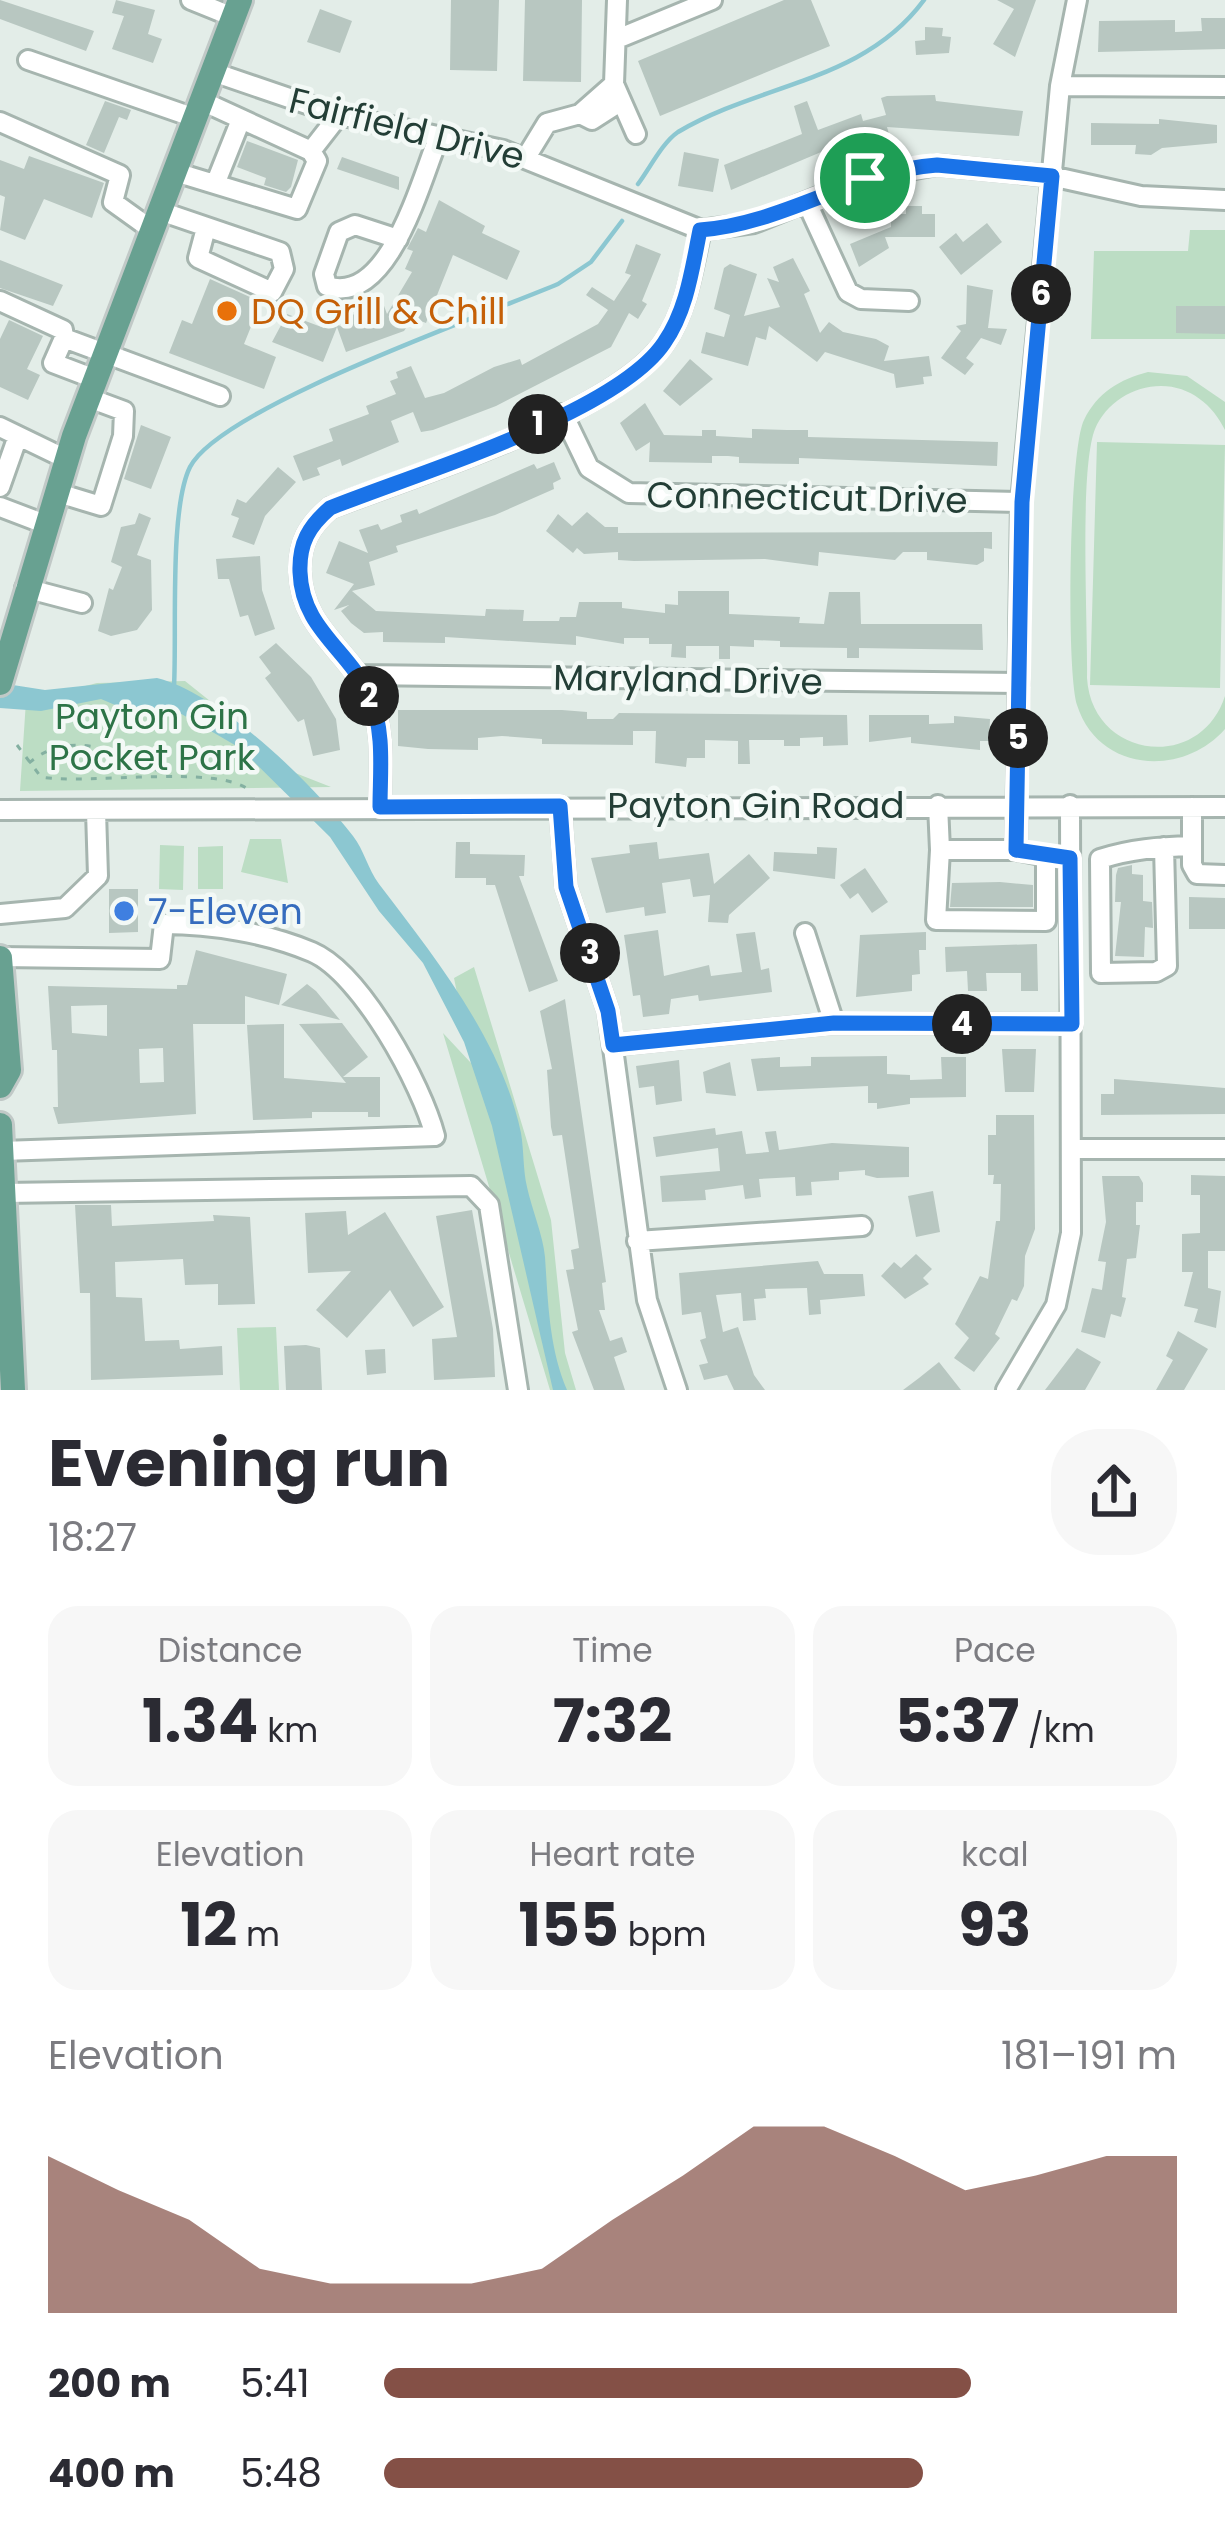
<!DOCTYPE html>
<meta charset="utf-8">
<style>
:root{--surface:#fff;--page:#f7f7f7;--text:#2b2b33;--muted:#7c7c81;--accent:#845046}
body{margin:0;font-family:Poppins,sans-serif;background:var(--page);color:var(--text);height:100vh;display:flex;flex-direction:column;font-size:45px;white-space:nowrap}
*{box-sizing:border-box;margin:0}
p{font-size:39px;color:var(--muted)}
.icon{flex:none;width:66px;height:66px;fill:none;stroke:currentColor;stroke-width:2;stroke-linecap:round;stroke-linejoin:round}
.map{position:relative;height:1390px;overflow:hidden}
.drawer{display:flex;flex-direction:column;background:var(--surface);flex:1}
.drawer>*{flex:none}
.pin{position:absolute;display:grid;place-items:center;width:102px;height:102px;color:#fff;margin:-51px;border:6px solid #fff;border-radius:50%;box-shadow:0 3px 12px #0007}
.km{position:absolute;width:60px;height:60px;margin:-30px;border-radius:50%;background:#222;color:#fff;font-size:33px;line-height:60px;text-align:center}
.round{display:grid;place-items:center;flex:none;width:126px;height:126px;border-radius:48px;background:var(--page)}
.head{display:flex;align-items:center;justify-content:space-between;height:204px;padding:0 48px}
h1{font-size:66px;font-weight:700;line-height:90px}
.figures{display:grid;grid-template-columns:repeat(3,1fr);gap:18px;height:204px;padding:12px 48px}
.figures div{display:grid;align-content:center;border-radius:30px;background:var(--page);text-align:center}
.figures b{font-size:60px;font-weight:700}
.figures small{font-size:33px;font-weight:400}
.figures p{font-size:33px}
.chart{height:336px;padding:24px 48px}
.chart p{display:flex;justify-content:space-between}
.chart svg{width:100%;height:216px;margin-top:12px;fill:var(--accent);opacity:.7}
ul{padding:0 48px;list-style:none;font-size:39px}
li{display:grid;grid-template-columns:192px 144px 1fr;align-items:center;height:90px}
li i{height:30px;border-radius:15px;background:var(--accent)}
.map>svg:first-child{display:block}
</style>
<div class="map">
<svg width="1225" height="1390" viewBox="0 0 1225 1390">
<rect width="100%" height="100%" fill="#e3ede8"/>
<path fill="#bcddc4" d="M1190 230H1225V339H1091L1094 251H1188Z
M1148 372 1187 376 1225 402V430C1213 405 1190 386 1161 386 1133 386 1106 403 1095 429 1079 470 1088 625 1087 678 1092 759 1200 773 1225 696V729C1182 778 1098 772 1077 705 1066 670 1069 450 1084 420 1097 393 1120 379 1148 372Z
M1097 442 1225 445 1220 688 1090 685Z
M185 681 245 729 280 767 331 787 20 791 26 701 97 683Z
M250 839H281L288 883 241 872Z
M160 845 184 846 183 890 159 889Z
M223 846V889H198V847Z
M474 967 551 1220 565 1353 576 1390H550L443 1033 471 1063 454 978Z
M276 1327 279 1390H240L237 1328Z"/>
<path fill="#8cc7d1" d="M157 678C221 694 312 783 353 836 364 850 368 869 379 884 434 956 502 1041 521 1133 524 1151 523 1170 527 1187 532 1210 543 1235 545 1257 548 1301 549 1348 567 1390H553L492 1126 464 1042 423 963 379 911 330 837 240 748 178 712 127 710 101 699 41 711 0 708V683L45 690Z"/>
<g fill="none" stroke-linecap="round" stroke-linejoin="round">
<path stroke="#8cc7d1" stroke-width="4.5" d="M638 184C650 168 662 143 678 132 760 83 864 82 924 0
M174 686C177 634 169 509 190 467 221 407 485 315 558 284L591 262 622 221"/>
</g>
<path fill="#b8c7c1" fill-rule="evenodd" d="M0 0 94 31 86 51 0 19Z
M116 0 155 10 148 34 162 39 153 63 112 49 124 16 112 13Z
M451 0H499L497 71 450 70Z
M525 0H582L581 82 523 81Z
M784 0H811L830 46 660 116 638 61Z
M997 0H1036L1015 57 993 44 1014 9Z
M320 9 352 21 340 53 307 42Z
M1201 18H1225V49L1098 52 1099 21 1175 20V32L1202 31Z
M925 27 943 28 942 36 951 37 949 53 916 55 915 41 925 40Z
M935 95 936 101 1023 111 1019 136 887 127 889 134 835 151 833 147 731 190 724 165 802 134 794 106 807 101 818 130 861 114 863 121 886 115 881 98 887 96Z
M105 101 131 110 127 120 119 117 104 153 86 145Z
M1159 119 1217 125V143L1162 148 1151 155 1135 154 1136 145H1091V123L1159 124Z
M247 141 298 160 291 187 286 192 264 185 266 178 237 167Z
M684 152 719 159 713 192 678 186Z
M29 156 104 183 92 218 44 199 25 240 0 230 5 197 0 195V160L24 169Z
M342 157 399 177V190L337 169Z
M439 200 485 226 482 233 520 251 507 280 453 255 426 323 413 318 404 331 346 352 337 327 323 362 272 342 287 314 324 328 327 320 345 328 342 319 383 303 387 314 412 272 405 269 413 251 407 249 418 228 426 232Z
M906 206H922V214H935V237H885L889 248 859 267 850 244 891 227V214H906Z
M987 223 1002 242 961 275 939 247 956 233 963 242Z
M636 244 661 254 642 301 647 304 638 319 629 313 611 347 496 406 433 430 421 432 413 412 391 421 399 442 342 466 340 459 317 468 320 475 303 481 293 456 333 441 329 429 369 414 366 406 396 394 390 381 398 378 396 372 411 366 425 398 444 393 494 367 520 359 522 365 598 324 608 310 586 295 592 287 614 301 631 275 625 273Z
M793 258 810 291 804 294 820 333 829 322 843 332 876 339 889 346 884 361 929 356 932 376 923 377 924 384 896 388 894 374 825 352 817 362 769 326 766 340 756 337 748 366 701 353 706 332 724 337 730 315 714 309 724 268 730 264 757 274 744 316 780 307 767 278 779 282 773 267Z
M0 260 63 285 53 306 0 288Z
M210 279 261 302 244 344 276 357 264 389 169 353 182 320 192 324Z
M967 285 993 290 988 328 1007 329 1001 345 981 338 966 358 974 364 965 375 941 358 961 331 956 326 966 324Z
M1176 306H1225V334L1176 333Z
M9 320 43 336 27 369 40 375 28 400 0 387V339Z
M690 359 713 379 680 406 663 391Z
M645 403 664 435 702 436V430H716V436L752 438V429L787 430H808V437L998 442 997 466 799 458V464L739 463V457L728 456H712V463L649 462 650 442 636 451 620 423Z
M141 425 171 437 151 489 124 479Z
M554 462 561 479 553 483 554 489 495 515 396 546 398 552 369 562 375 585 352 591 376 611 485 616 486 609 524 610 523 621H559L560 617H576L579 602H622V608L665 613V604L678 605V591H729V614L800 617 799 623 824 624 829 592H860L861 624H982L983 650 859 648V658H847V648L780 647V641L754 640V647L730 646V659H719V646H686V658L671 657 672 644H649V638H624V644L576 636V645L445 637V643L383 642V632L364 633 351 623 341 611 349 605 334 610 354 584 326 573 339 541 368 553 359 530 378 524 381 530 402 522 400 515 417 509 419 514 534 464 537 469Z
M278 467 296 482 265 516 254 545 232 537 239 518 231 515 237 499 246 503Z
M587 512 605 527H618V533L992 532V549L984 548V561L977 565 927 560V552H903L895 560 819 552 818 566 765 559 634 561 618 560V552L584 554 577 548 573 553 546 531 558 514 572 526Z
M139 513 151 518 137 555 151 560 152 610 137 630 111 636 98 631 109 588 113 590 122 567 111 562 121 527 135 524Z
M260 556 262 590 275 629 255 636 248 615 240 617 229 579H218L216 559Z
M276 643 311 677 336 719 340 750 313 756 304 719 298 722 265 678 271 673 259 657Z
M398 710H562L587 712V719H613L619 713 847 715 848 745 823 746V737L800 738V746H784V740H749L750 764H738V741L705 740V758H687L686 767 655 763 656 731H633V745L542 744V739L502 736 478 738V750L428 749 398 746Z
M869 715H929V724L954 723V716L990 719 989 741H980V750L911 743V737L869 742Z
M456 842H470V854L525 855 524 876H519L558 981 529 992 495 885H486V878H455Z
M657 842 659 859 709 853 714 884 749 854 770 878 729 915 728 923 708 922 710 895 693 897 690 879 662 883 666 913 645 916 644 907 606 913 591 858 630 853 629 845Z
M817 847 837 848 835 879 773 871 774 852 817 854Z
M1132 865V874L1143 875V901L1152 902 1153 928 1145 927 1144 957 1115 956 1121 902H1115L1116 875 1118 868Z
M865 868 888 902 872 913 858 893 850 899 840 885Z
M1000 882 1033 885V907H950L952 883Z
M109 889H138V932L109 933Z
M1189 897 1225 898V929H1189Z
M658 930 664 976 709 965 711 976 742 972 736 934 755 932 761 970 769 968 772 992 699 1001 698 995 671 999 669 1014 643 1017 640 995 633 996 624 935Z
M926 932V950H919L920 974 912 975V991L856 997 860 935Z
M1037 944 1038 991H1021V973H986L987 991H968L967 971 946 972 945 947Z
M196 950 287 974 279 1005 245 996V1024H193L196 1114 58 1124 53 1107H58L57 1050H52L48 986 177 989V985H187ZM107 1005V1036L72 1033 71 1006ZM163 1048 164 1082 140 1083 139 1049Z
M307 984 316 991 340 1020 281 1005Z
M565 999 606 1282 602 1283 605 1310H599L610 1341 622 1337 627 1352 614 1357 625 1390H594L572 1332 578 1330 566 1270 574 1269 571 1250 579 1248 562 1135 553 1136 551 1127 547 1070 552 1069 540 1011Z
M342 1023 368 1057 343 1077H380V1117H368V1112H312V1118L253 1120 247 1025 284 1024V1078L346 1083 299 1024Z
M1002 1049H1036L1034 1092H1005Z
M887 1056V1074L910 1075V1080L942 1079 941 1057H966V1097L910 1098V1104L877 1109V1103H868V1086L757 1091 751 1059 780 1057V1067L811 1066V1057Z
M679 1060 682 1101 656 1105 654 1086 639 1088 636 1066Z
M730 1062 736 1096 706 1093 703 1072Z
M1114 1079 1225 1088V1114L1101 1115V1094H1114Z
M996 1115H1034L1035 1229 1025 1256 1024 1286 1017 1301 1012 1299 995 1334 1000 1338 974 1372 954 1358 969 1338 955 1324 980 1276 988 1279 996 1221H1000L1001 1184H993L994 1175H988V1135H996Z
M715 1128 716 1135 742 1131 746 1154 769 1152 765 1132 776 1131 779 1150 832 1143 909 1147V1177L877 1178 865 1175V1170L839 1172V1180L811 1182 812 1195 796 1196 795 1177 759 1179 761 1197 745 1199 743 1185 705 1190 706 1200 662 1202 660 1176 720 1171 718 1148 656 1157 653 1137Z
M1191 1175 1225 1176V1251H1208V1288L1221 1291 1216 1328 1194 1322 1198 1309 1184 1306 1193 1272H1182V1234L1200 1233V1195H1191Z
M1102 1176H1139L1143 1183V1202H1136V1225H1140L1136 1258 1127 1259 1122 1297 1126 1298 1121 1317 1111 1314 1105 1338 1081 1332 1092 1288 1102 1290 1106 1262 1098 1261 1106 1222Z
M933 1191 940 1232 916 1237 908 1196Z
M75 1205H111L112 1226 214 1221 213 1215 250 1217 255 1304 218 1305V1284L185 1285 183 1259 115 1262 116 1297 142 1298 145 1341 179 1340 180 1349 222 1346 223 1375 91 1380 90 1293H80Z
M472 1210 493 1329 495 1377 434 1380 432 1339 457 1337 436 1216Z
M346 1211 348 1235 385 1212 444 1307 413 1327 390 1290 347 1338 316 1310 351 1271 308 1273 305 1213Z
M916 1254 932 1269 923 1278 929 1284 905 1299 881 1276 894 1262 901 1268Z
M818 1261 824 1274H863L865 1296 820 1300 821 1314 809 1315 807 1288 765 1289 766 1298 754 1299 756 1320 743 1321 741 1293 716 1295 723 1332 738 1327 754 1375 765 1390H734L727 1375 704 1380 699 1365 708 1363 700 1340 706 1338 701 1312 682 1315 679 1273Z
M1178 1331 1208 1349 1184 1390H1156L1173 1360 1166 1356Z
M306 1345 320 1348 322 1390H286L284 1346Z
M1077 1348 1101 1362 1085 1390H1045Z
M385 1349 386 1373 367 1375 365 1350Z
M939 1362 961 1390H903L919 1378Z"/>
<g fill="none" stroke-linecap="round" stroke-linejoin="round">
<defs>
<path id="minor" d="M191 0 233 17
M617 0 614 84 636 134
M617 39 712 0
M28 60 195 118
M213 72 339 115 503 150 701 230 754 223 865 178 937 165 1051 176 1141 196 1225 200
M614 84 580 114 592 120 620 102
M1060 86 1225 87
M0 122 120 175 113 202 152 230
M311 151 339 115
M525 159 547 123 580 114
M175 172 297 209 317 161 311 151 202 101
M216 182 240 122
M807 203 848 292 861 299 909 301
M160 211 280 252 284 269 272 292 198 258 206 228
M398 239 355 225 339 232 324 274 327 286C389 307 421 179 439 136
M0 301 63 330 64 338
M95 379 53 363 64 338 220 396
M563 414 589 468 629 493 1021 502
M0 427 66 459
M0 487 18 436
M55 492 101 506 123 436 124 411 89 398
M0 507 45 524
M25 588 82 603
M358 675 1019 683
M938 805 940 850H1016L1046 856V921L936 920 940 850
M560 806 566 887 608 1011 647 1300 677 1390
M380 807C380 772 385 731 370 697 349 649 302 630 300 572 299 543 309 526 330 508 414 475 615 414 664 343 687 310 692 269 701 230
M1192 807V865L1197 874 1225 875
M0 810 1225 807
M1164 847 1167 966 1156 972 1101 973 1100 859C1131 849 1159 847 1192 846
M1016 850 1021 502 1060 86 1077 0
M0 914 65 908 98 876 96 811
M805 933 834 1023
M0 957 160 959 164 924C212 924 267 933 312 952 361 973 422 1085 435 1136L2 1151
M613 1045 834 1023 1072 1024
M1073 1149H1225
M4 1193 471 1186 489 1205 518 1390
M637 1241 862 1226
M1006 1390 1056 1305 1071 1233 1070 805"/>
<path id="major" d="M0 683 74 436 240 0
M0 958 9 1070 0 1086
M0 1125 13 1390"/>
</defs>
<use href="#minor" stroke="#a6b5af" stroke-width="24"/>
<use href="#major" stroke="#c1c9c7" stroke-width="30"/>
<path stroke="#84b0a1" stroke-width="3" stroke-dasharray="6 9" stroke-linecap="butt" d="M17 745 41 777C90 785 217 764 249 790
M29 763C72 726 122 755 165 774"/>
<use href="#minor" stroke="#fff" stroke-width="18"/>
<use href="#major" stroke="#68a191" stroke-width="24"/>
</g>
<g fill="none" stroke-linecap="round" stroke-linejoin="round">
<defs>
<path id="route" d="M937 165 1052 176 1022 502 1016 850 1070 858 1072 1024 834 1023 613 1045 608 1011 566 887 560 806 380 807C380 772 385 731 370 697 349 649 302 630 300 572 299 543 309 526 330 508 414 474 616 414 664 343 687 310 692 269 700 230 784 224 853 171 937 165Z"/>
</defs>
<use href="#route" stroke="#fff" stroke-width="24"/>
<use href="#route" stroke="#1a73e8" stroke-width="15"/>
</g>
<circle fill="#e8710a" stroke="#f3f9f6" stroke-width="4.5" cx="227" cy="311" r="12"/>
<circle fill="#3f7fe0" stroke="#f3f9f6" stroke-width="4.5" cx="124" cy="911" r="12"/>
<g text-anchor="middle" stroke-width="9" stroke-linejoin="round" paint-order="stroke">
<g font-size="36" fill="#233e36" stroke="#f3f9f6">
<text transform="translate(407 128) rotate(14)" y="13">Fairfield Drive</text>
<text transform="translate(807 497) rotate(1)" y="13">Connecticut Drive</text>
<text transform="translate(688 679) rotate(1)" y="13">Maryland Drive</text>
<text x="756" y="818">Payton Gin Road</text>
</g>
<g font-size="36" fill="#c56008" stroke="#f3f9f6" text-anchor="start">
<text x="251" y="324">DQ Grill &amp; Chill</text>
</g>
<g font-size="36" fill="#2d7447" stroke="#f3f9f6">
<text x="152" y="729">Payton Gin<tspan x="152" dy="41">Pocket Park</tspan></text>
</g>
<g font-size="36" fill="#366cbe" stroke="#f3f9f6" text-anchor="start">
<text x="148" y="924">7-Eleven</text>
</g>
</g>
</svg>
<div class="pin" style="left:865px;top:178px;background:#1e9e55"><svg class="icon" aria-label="arrive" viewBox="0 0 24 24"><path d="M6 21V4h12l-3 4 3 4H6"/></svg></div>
<b class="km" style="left:538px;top:424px">1</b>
<b class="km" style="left:369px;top:696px">2</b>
<b class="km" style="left:590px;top:953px">3</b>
<b class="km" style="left:962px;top:1024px">4</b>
<b class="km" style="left:1018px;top:738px">5</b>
<b class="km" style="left:1041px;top:294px">6</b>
</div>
<section class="drawer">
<div class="head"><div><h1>Evening run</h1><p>18:27</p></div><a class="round"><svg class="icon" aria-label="share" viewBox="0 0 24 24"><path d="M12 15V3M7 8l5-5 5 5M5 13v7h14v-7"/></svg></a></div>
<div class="figures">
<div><p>Distance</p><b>1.34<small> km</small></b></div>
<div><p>Time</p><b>7:32</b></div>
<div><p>Pace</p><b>5:37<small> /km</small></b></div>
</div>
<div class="figures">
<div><p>Elevation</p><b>12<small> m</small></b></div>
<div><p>Heart rate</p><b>155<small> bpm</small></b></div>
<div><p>kcal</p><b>93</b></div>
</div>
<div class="chart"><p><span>Elevation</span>181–191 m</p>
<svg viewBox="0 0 160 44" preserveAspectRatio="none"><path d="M0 44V12L10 19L20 25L30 35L40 38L50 38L60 38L70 35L80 25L90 16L100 6L110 6L120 12L130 19L140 16L150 12L160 12V44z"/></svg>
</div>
<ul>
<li><b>200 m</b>5:41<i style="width:74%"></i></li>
<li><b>400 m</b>5:48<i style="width:68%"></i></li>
</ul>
</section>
